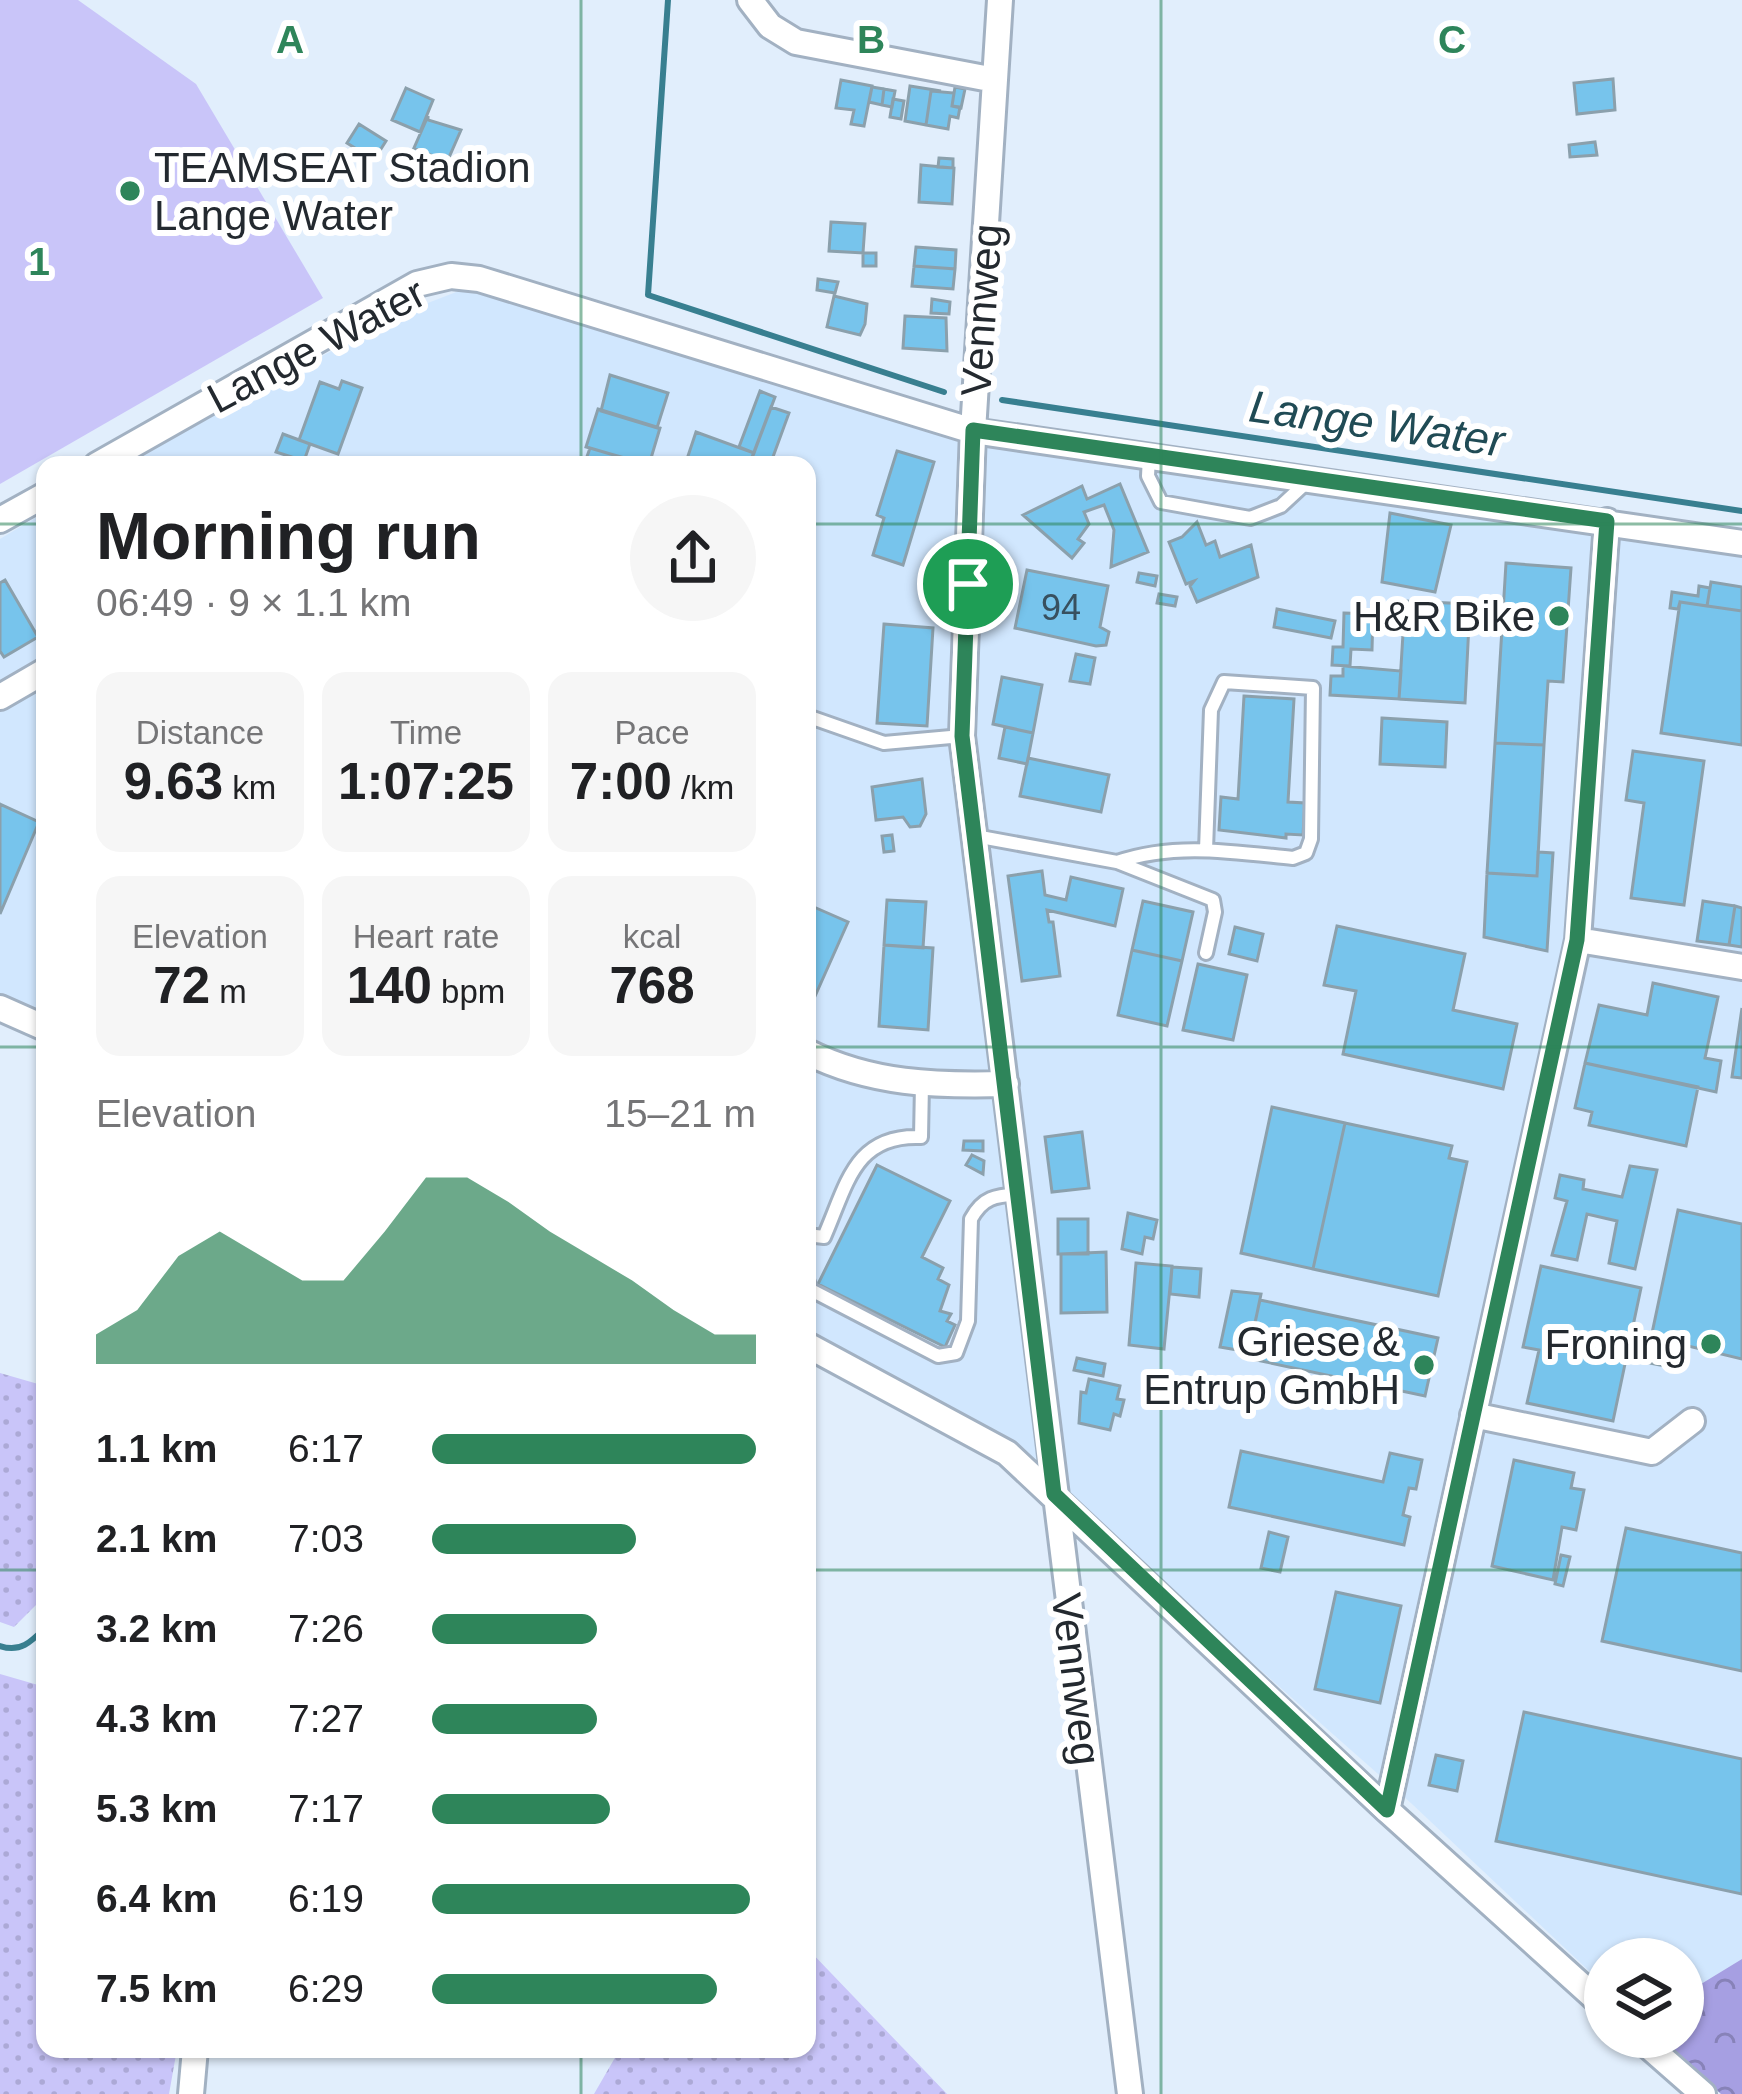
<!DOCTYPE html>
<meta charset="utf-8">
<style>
:root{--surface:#fff;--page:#f6f6f6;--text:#202124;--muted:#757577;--accent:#2e855a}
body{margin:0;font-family:Arial,sans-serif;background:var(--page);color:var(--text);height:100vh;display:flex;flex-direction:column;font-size:45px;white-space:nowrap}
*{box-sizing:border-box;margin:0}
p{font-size:39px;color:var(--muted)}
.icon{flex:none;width:66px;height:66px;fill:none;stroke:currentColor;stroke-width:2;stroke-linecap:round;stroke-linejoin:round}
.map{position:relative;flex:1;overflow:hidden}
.side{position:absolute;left:36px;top:456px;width:780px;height:1602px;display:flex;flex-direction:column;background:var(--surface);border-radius:24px;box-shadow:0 3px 9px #0004}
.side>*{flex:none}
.tools{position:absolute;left:1584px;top:1938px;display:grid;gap:24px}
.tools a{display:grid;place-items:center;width:120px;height:120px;border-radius:50%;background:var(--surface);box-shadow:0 3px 9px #0004;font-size:60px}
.pin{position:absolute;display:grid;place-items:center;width:102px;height:102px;color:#fff;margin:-51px;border:6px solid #fff;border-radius:50%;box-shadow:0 3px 12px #0007}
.round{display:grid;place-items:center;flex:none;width:126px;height:126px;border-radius:63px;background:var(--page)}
.summary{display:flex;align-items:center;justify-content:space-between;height:204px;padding:0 60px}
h1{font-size:66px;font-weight:800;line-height:90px}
.stats{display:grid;grid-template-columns:repeat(3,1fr);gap:18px;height:204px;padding:12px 60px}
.stats div{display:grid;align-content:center;border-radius:24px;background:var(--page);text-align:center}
.stats b{font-size:51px;font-weight:800}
.stats small{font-size:33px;font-weight:400}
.stats p{font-size:33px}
.chart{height:336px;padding:24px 60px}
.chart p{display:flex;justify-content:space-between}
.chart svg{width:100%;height:216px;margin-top:12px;fill:var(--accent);opacity:.7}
ul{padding:0 60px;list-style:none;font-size:39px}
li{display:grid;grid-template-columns:192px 144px 1fr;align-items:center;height:90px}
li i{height:30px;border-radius:15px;background:var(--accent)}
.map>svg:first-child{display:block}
</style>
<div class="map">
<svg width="1742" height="2094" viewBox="0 0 1742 2094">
<defs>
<pattern id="grass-dots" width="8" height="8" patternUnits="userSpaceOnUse" patternTransform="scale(3)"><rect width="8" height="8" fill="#c9c5f9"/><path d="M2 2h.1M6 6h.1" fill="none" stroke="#aca9d6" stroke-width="1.8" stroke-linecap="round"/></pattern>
<pattern id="forest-crowns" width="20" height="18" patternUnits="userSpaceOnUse" patternTransform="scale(3)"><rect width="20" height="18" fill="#a69fe2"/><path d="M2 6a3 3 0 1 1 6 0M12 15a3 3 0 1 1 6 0" fill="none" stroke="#8782b8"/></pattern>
</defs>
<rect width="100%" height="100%" fill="#e1eefc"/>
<path fill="#d1e7fe" d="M464 289 947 437 1742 557V1959L1683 1995V1959H1605V1986L1412 1804 1170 1590 1009 1441 807 1332V465H124L397 315Z
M45 512V1014L0 994V539Z"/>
<path fill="url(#grass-dots)" d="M0 1373 45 1386V1596L14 1627 0 1622Z
M0 1674 45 1687V2049H177L169 2094H0Z
M807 1948 947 2094H594L620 2049H807Z"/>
<path fill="url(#forest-crowns)" d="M1742 1959V2094H1721L1659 2037H1683V1995Z"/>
<path fill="#c9c5f9" d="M0 0H78L196 84 323 298 0 484Z"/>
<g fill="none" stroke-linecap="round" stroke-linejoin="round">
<path stroke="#387f90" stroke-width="6" d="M668 0 648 295 944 392
M1002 400 1742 511
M0 1646C20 1653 31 1642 45 1628"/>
</g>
<path fill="#77c4ec" stroke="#8ba0ac" stroke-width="3" d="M1613 79 1615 110 1577 114 1574 83Z
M841 80 872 86 864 126 851 124 854 110 836 108Z
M910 86 941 91H931L926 125 905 121Z
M872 87 884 89 882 105 869 102Z
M955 87 965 89 961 108 952 106Z
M406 88 433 100 420 132 392 120Z
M884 89 895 91 892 107 882 105Z
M931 91 954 93 952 106 960 107 958 118 950 116 948 129 926 125Z
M893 99 904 101 901 119 890 117Z
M428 116V120L461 130 447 162 414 148Z
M359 124 386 141 374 160 347 143Z
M1595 142 1597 155 1570 157 1569 145Z
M939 158 953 159V168L938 167Z
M921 165 954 168 952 204 919 202Z
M831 222 865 224 863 253 829 251Z
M916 247 956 250 955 269 914 266Z
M863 253H876V266H863Z
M914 266 955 269 953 289 912 286Z
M818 279 838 282 835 293 817 290Z
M834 296 867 304 865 324 860 335 827 327Z
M932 299 950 302 949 314 931 313Z
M905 316 946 318 947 351 903 348Z
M610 375 668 393 657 428 601 411Z
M342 381 362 388 338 454 299 440 320 382 339 389Z
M760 391 775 397 754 453 739 447Z
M771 407 789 413 770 465H749Z
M598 409 660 428 649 465 586 447Z
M696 432 754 453 749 465H685Z
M283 434 310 444 304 461 276 452Z
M590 448 631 460 629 465H584Z
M897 451 934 462 903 565 873 555 884 518 877 515Z
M1120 484 1148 552 1111 567 1114 530 1104 505 1084 512 1089 524 1078 539 1084 543 1072 558 1023 515 1082 486 1087 499Z
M1390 513 1451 525 1435 592 1382 582Z
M1197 522 1206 545 1215 541 1220 557 1251 545 1258 577 1197 602 1190 586 1194 581 1186 584 1169 542 1182 537Z
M1506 563 1571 568 1563 682 1548 681 1544 745 1495 743Z
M1027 570 1108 586 1100 627 1109 632 1106 645 1096 646 1015 628Z
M1139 573 1157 576 1155 586 1137 582Z
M5 580 38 637 4 657 0 651V583Z
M1711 582 1742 587V611L1707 606Z
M1699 586 1710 588 1707 606 1680 602 1678 609 1670 608 1672 592 1698 596Z
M1159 594 1177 597 1175 606 1157 603Z
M1405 601 1470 604 1465 703 1399 699Z
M1680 602 1742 611V745L1661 733Z
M1277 609 1335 621 1331 638 1274 627Z
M1344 613 1373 614 1372 650 1351 649 1350 666 1332 665 1333 647H1343Z
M884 624 933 628 927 726 877 723Z
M1076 654 1095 658 1090 684 1070 681Z
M1343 666 1401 671 1399 699 1330 695 1331 676H1343Z
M1002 677 1042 685 1033 733 993 724Z
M1244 696 1294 699 1288 802 1305 803 1303 835 1286 834V838L1219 830 1221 797 1238 799Z
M1382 718 1447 722 1445 767 1380 764Z
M1005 727 1033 733 1027 764 999 758Z
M1495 743 1544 745 1537 876 1487 873Z
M1633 751 1704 761 1684 905 1631 898 1644 803 1626 800Z
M1028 758 1109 775 1101 812 1020 796Z
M922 779 926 814 920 826 910 827 903 817 876 820 872 787Z
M0 804 39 822 0 914Z
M892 835 894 851 884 852 882 836Z
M1538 852 1553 853 1547 951 1484 937 1487 873 1537 876Z
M1042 871 1045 895 1066 900 1071 877 1123 889 1115 926 1047 910 1049 922H1053L1060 976 1022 981 1008 876Z
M887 900 926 902 923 948 884 945Z
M1143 901 1193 912 1182 961 1132 950Z
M1703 901 1735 906 1729 945 1697 941Z
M807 904 848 922 808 1012 807 1011Z
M1735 906 1742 908V947L1729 945Z
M1337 926 1465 954 1453 1010 1517 1024 1503 1089 1343 1054 1356 991 1324 985Z
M1235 927 1263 934 1257 961 1229 954Z
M884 945 933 948 928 1030 879 1026Z
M1132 950 1182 961 1167 1026 1118 1015Z
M1198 964 1247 975 1233 1040 1183 1030Z
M1653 983 1718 997 1705 1058 1721 1061 1716 1092 1585 1063 1599 1005 1647 1015Z
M1742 1008V1078L1732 1077Z
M1585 1063 1698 1087 1686 1146 1589 1125 1592 1112 1575 1108Z
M1272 1107 1345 1123 1313 1269 1241 1253Z
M1345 1123 1452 1146 1449 1158 1467 1162 1438 1296 1313 1269Z
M1082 1132 1089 1188 1052 1192 1045 1137Z
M964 1141H983V1151L963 1150Z
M972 1155 984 1161 983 1174 966 1165Z
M877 1165 950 1201 922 1257 943 1268 938 1279 949 1285 940 1311 951 1314 947 1321 955 1325 945 1347 818 1284Z
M1630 1166 1657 1170 1635 1269 1609 1263 1617 1221 1587 1214 1577 1260 1552 1255 1567 1201 1555 1198 1560 1175 1584 1180 1583 1189 1622 1197Z
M1678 1210 1742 1224V1359L1680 1344 1675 1368 1650 1363 1655 1339 1651 1338Z
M1128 1213 1157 1220 1153 1239 1145 1237 1142 1254 1122 1249Z
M1058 1219H1088V1254H1058Z
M1106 1252 1107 1312 1061 1313V1254Z
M1136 1263 1172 1266 1164 1349 1129 1345Z
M1541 1266 1641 1288 1613 1421 1527 1403 1539 1350 1523 1347Z
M1172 1267 1201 1269 1199 1297 1170 1294Z
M1232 1291 1261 1294 1249 1352 1220 1347Z
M1260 1300 1438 1338 1425 1396 1247 1358Z
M1077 1358 1105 1364 1103 1376 1074 1370Z
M1089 1379 1120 1386 1117 1399 1124 1400 1120 1416 1114 1414 1110 1430 1079 1423 1081 1392 1086 1393Z
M1241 1451 1383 1482 1390 1453 1422 1460 1416 1489 1409 1488 1403 1515 1410 1517 1404 1545 1229 1507Z
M1514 1460 1574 1473 1571 1488 1584 1490 1576 1530 1562 1527 1553 1580 1492 1566Z
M1626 1528 1742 1553V1671L1602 1641Z
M1269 1532 1288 1537 1280 1572 1261 1568Z
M1561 1555 1570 1557 1563 1586 1555 1584Z
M1336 1592 1401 1606 1380 1703 1315 1689Z
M1524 1712 1742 1759V1894L1496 1841Z
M1436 1755 1463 1761 1457 1791 1429 1785Z"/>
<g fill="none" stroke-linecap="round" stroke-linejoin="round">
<defs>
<path id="service" d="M1149 456 1148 476 1161 502 1250 518 1281 506 1309 480
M807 716 884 743 962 736
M975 836 1117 862 1213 900 1215 912 1206 953
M1117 862C1175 842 1234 852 1293 858L1306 853 1311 839 1313 688 1224 682 1211 710 1206 850
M807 1235 824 1237C847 1185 854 1134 921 1137L922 1084
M807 1280 811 1290 938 1356 956 1353 968 1321 971 1219C983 1197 995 1196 1019 1194"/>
<path id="minor" d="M750 0 770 26 796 42 995 80
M1000 0 973 431 962 736 1130 2094
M97 465 417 284 451 276 479 279 973 431 1742 543
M0 520 45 495
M0 697 45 671
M1578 940 1742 967
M0 1008 45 1028
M807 1052C871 1084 936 1086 1006 1084
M807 1345 1007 1453 1387 1810 1605 2007
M1473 1415 1652 1452 1692 1421
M1387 1810 1578 940 1607 521
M1638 2037 1703 2094
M191 2094 195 2049"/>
</defs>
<use href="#service" stroke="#a2b1c2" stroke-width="18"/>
<use href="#minor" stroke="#a2b1c2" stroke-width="30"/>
<use href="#service" stroke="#fff" stroke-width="12"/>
<use href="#minor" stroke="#fff" stroke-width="24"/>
</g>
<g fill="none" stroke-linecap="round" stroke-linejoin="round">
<defs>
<path id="route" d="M973 430 1607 521 1577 940 1387 1810 1054 1494 962 736Z"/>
</defs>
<use href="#route" stroke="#fff" stroke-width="24"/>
<use href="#route" stroke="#2e855a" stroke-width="15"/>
</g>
<path fill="none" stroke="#2e855a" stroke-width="3" stroke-opacity="0.55" d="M581 0V465M1161 0V2094M0 524H45M807 524H1742M0 1047H45M807 1047H1742M0 1570H45M807 1570H1742M581 2049V2094"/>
<g fill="#2e855a" stroke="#fff" stroke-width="4.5">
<circle cx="130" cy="191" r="12"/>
<circle cx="1559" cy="616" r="12"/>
<circle cx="1711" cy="1344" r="12"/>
<circle cx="1424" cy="1365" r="12"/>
</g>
<g text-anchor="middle" stroke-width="12" stroke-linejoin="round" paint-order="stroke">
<g font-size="36" fill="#38505e">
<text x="1061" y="620">94</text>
</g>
<g font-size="42" fill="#23292f" stroke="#fff" text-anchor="end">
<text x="154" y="182" text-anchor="start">TEAMSEAT Stadion<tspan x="154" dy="48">Lange Water</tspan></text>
<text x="1535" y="631">H&amp;R Bike</text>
<text x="1400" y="1356">Griese &amp;<tspan x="1400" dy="48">Entrup GmbH</tspan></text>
<text x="1687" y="1359">Froning</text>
</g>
<g font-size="42" fill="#23292f" stroke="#fff">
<text transform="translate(981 310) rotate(-86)" y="15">Vennweg</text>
<text transform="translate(316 345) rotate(-28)" y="15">Lange Water</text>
<text transform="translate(1077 1679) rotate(83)" y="15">Vennweg</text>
</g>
<g font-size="45" font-style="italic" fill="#204b55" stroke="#fff">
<text transform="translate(1377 423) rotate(8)" y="16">Lange Water</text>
</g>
</g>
<g font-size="39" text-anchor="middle" font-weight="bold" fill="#2e855a" stroke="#fff" stroke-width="12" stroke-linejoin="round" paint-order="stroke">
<text x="290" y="53">A</text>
<text x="871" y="53">B</text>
<text x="1452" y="53">C</text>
<text x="39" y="275">1</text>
</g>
</svg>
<div class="tools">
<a><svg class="icon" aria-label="layers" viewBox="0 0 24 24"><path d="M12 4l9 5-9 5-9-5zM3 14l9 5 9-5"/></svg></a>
</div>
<div class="pin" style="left:968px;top:584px;background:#1e9e55"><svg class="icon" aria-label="arrive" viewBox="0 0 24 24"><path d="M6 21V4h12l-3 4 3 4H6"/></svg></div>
<section class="side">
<div class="summary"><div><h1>Morning run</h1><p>06:49 · 9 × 1.1 km</p></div><a class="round"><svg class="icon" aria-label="share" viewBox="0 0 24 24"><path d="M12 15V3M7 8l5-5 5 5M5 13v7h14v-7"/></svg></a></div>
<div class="stats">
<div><p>Distance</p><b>9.63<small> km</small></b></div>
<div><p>Time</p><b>1:07:25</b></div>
<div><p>Pace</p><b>7:00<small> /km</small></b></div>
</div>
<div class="stats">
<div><p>Elevation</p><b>72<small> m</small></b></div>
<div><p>Heart rate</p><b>140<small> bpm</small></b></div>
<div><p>kcal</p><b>768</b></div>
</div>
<div class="chart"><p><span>Elevation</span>15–21 m</p>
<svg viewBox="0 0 160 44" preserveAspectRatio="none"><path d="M0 44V38L10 33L20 22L30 17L40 22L50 27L60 27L70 17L80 6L90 6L100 11L110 17L120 22L130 27L140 33L150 38L160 38V44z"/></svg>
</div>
<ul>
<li><b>1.1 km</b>6:17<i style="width:100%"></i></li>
<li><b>2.1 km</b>7:03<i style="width:63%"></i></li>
<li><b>3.2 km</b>7:26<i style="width:51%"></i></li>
<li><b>4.3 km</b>7:27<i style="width:51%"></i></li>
<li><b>5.3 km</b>7:17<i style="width:55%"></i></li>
<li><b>6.4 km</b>6:19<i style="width:98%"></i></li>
<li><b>7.5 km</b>6:29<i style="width:88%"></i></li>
</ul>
</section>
</div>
